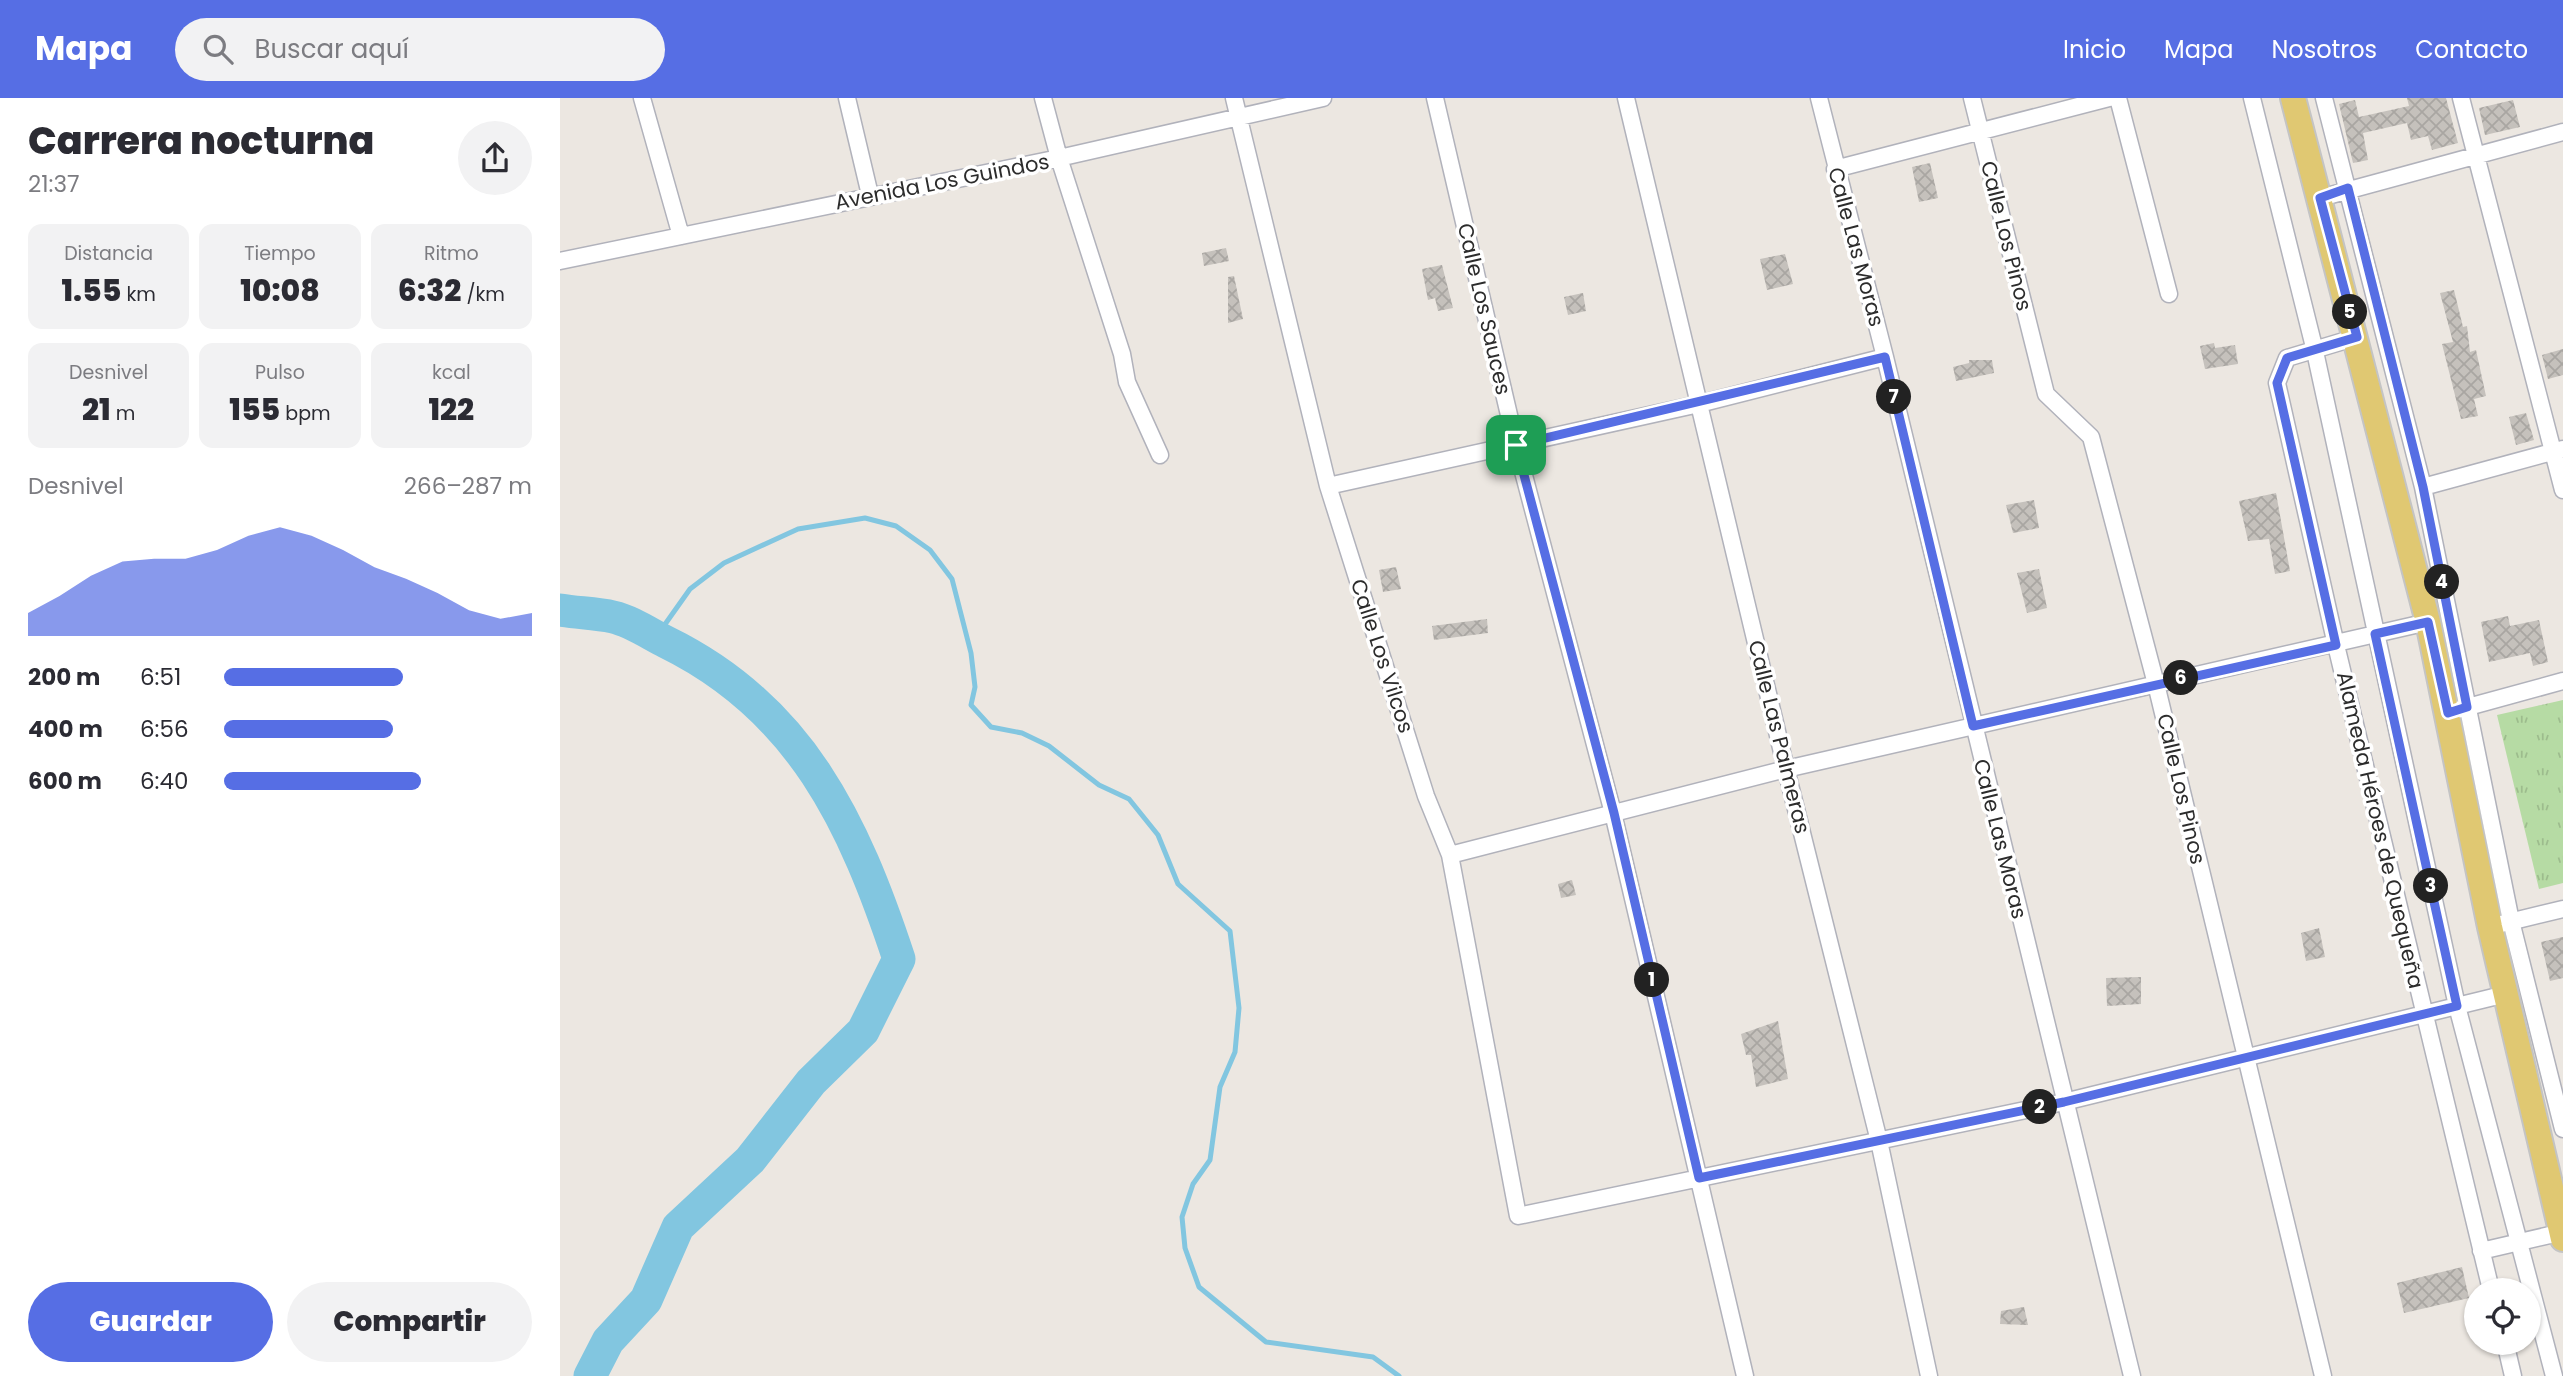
<!DOCTYPE html>
<html lang="es">
<meta charset="utf-8">
<style>
:root{--surface:#fff;--page:#f2f2f3;--text:#2b2b33;--muted:#7c7c81;--accent:#566ee4}
body{margin:0;font-family:Poppins,sans-serif;background:var(--page);color:var(--text);height:100vh;display:flex;flex-direction:column;font-size:26px;white-space:nowrap}
*{box-sizing:border-box;margin:0}
p{font-size:23px;color:var(--muted)}
.icon{flex:none;width:38px;height:38px;fill:none;stroke:currentColor;stroke-width:2;stroke-linecap:round;stroke-linejoin:round}
.map{position:relative;flex:1;overflow:hidden}
.sheet{display:flex;flex-direction:column;background:var(--surface);width:560px}
.sheet>*{flex:none}
.tools{position:absolute;left:1904px;top:1180px;display:grid;gap:14px}
.tools a{display:grid;place-items:center;width:77px;height:77px;border-radius:50%;background:var(--surface);box-shadow:0 2px 5px #0004;font-size:35px}
.pin{position:absolute;display:grid;place-items:center;width:60px;height:60px;color:#fff;margin:-30px;border-radius:14px;box-shadow:0 4px 10px #0006}
.km{position:absolute;width:35px;height:35px;margin:-18px;border-radius:50%;background:#222;color:#fff;font-size:19px;line-height:35px;text-align:center}
.round{display:grid;place-items:center;flex:none;width:74px;height:74px;border-radius:37px;background:var(--page)}
.head{display:flex;align-items:center;justify-content:space-between;height:119px;padding:0 28px}
h1{font-size:38px;font-weight:800;line-height:52px}
.stats{display:grid;grid-template-columns:repeat(3,1fr);gap:10px;height:119px;padding:7px 28px}
.stats div{display:grid;align-content:center;border-radius:14px;background:var(--page);text-align:center}
.stats b{font-size:30px;font-weight:800}
.stats small{font-size:19px;font-weight:400}
.stats p{font-size:19px}
.chart{height:196px;padding:14px 28px}
.chart p{display:flex;justify-content:space-between}
.chart svg{width:100%;height:126px;margin-top:7px;fill:var(--accent);opacity:.7}
.cta{display:flex;gap:14px;margin-top:auto;padding:14px 28px}
.cta a{flex:1;height:80px;border-radius:42px;background:var(--accent);color:#fff;font-size:28px;font-weight:800;line-height:80px;text-align:center}
.cta a+a{background:var(--page);color:var(--text)}
ul{padding:0 28px;list-style:none;font-size:23px}
li{display:grid;grid-template-columns:112px 84px 1fr;align-items:center;height:52px}
li i{height:18px;border-radius:9px;background:var(--accent)}
header{display:flex;align-items:center;gap:42px;box-sizing:border-box;height:98px;padding:0 35px;background:var(--accent);color:#fff}
header strong{font-size:33px}
nav{display:flex;gap:38px;margin-inline-start:auto;font-size:24px}
.search{width:490px;height:63px;background:var(--page);display:flex;align-items:center;gap:18px;box-sizing:border-box;padding:0 24px;border-radius:38px;color:var(--muted);font-size:26px}
main{display:flex;flex:1;min-height:0}
.map>svg:first-child{display:block}
</style>
<header>
<strong>Mapa</strong>
<div class="search"><svg class="icon" aria-label="search" viewBox="0 0 24 24"><circle cx="10" cy="10" r="6"/><path d="M15 15l6 6"/></svg>Buscar aquí</div>
<nav><a>Inicio</a><a>Mapa</a><a>Nosotros</a><a>Contacto</a></nav>
</header>
<main>
<section class="sheet">
<div class="head"><div><h1>Carrera nocturna</h1><p>21:37</p></div><a class="round"><svg class="icon" aria-label="share" viewBox="0 0 24 24"><path d="M12 15V3M7 8l5-5 5 5M5 13v7h14v-7"/></svg></a></div>
<div class="stats">
<div><p>Distancia</p><b>1.55<small> km</small></b></div>
<div><p>Tiempo</p><b>10:08</b></div>
<div><p>Ritmo</p><b>6:32<small> /km</small></b></div>
</div>
<div class="stats">
<div><p>Desnivel</p><b>21<small> m</small></b></div>
<div><p>Pulso</p><b>155<small> bpm</small></b></div>
<div><p>kcal</p><b>122</b></div>
</div>
<div class="chart"><p><span>Desnivel</span>266–287 m</p>
<svg viewBox="0 0 160 44" preserveAspectRatio="none"><path d="M0 44V36L10 30L20 23L30 18L40 17L50 17L60 14L70 9L80 6L90 9L100 14L110 20L120 24L130 29L140 35L150 38L160 36V44z"/></svg>
</div>
<ul>
<li><b>200 m</b>6:51<i style="width:58%"></i></li>
<li><b>400 m</b>6:56<i style="width:55%"></i></li>
<li><b>600 m</b>6:40<i style="width:64%"></i></li>
</ul>
<div class="cta"><a>Guardar</a><a>Compartir</a></div>
</section>
<div class="map">
<svg width="2003" height="1278" viewBox="0 0 2003 1278">
<defs>
<pattern id="park-tufts" width="24" height="20" patternUnits="userSpaceOnUse" patternTransform="scale(1.75)"><rect width="24" height="20" fill="#b6dba4"/><path d="M3 7l-1-3M5 7V3M7 7l1-3M15 17l-1-3M17 17v-4M19 17l1-3" fill="none" stroke="#9dbc8d"/></pattern>
<pattern id="building-cross-hatch" width="8" height="8" patternUnits="userSpaceOnUse" patternTransform="scale(1.75)"><rect width="8" height="8" fill="#c5c1bc"/><path d="M0 0l8 8M0 8l8-8" fill="none" stroke="#a9a6a2"/></pattern>
</defs>
<rect width="100%" height="100%" fill="#ece7e1"/>
<path fill="url(#park-tufts)" d="M2003 602V785L1979 791 1937 617Z"/>
<g fill="none" stroke-linecap="round" stroke-linejoin="round">
<path stroke="#82c6e0" stroke-width="5" d="M96 539 130 491 164 465 238 431 305 420 336 428 370 452 392 481 411 555 415 589 411 607 431 629 462 635 489 648 539 687 569 701 598 737 618 786 670 833 679 910 675 954 660 989 650 1062 633 1086 622 1119 625 1150 639 1189 706 1244 813 1259 839 1278"/>
<path stroke="#82c6e0" stroke-width="33" d="M0 512C17 515 36 515 53 519 71 523 90 536 106 544 241 610 294 725 339 861L303 933 251 984 190 1062 118 1129 86 1202 48 1243 30 1278"/>
</g>
<path fill="url(#building-cross-hatch)" d="M1847 0H1886L1898 45 1872 52 1868 38 1851 42 1847 25 1803 35 1808 62 1793 65 1779 6 1795 2 1799 19 1849 8Z
M1953 2 1960 29 1925 37 1919 10Z
M1370 65 1378 100 1359 104 1352 69Z
M666 150 669 163 644 168 642 155Z
M1225 156 1233 186 1207 192 1200 161Z
M882 167 893 210 878 213 875 200 868 202 862 171Z
M674 178 683 221 668 225V179Z
M1894 192 1903 229 1907 228 1910 254 1916 252 1926 298 1914 301 1918 318 1901 321 1882 246 1893 244 1880 195Z
M1023 195 1026 213 1008 217 1004 199Z
M1654 245 1655 250 1675 247 1678 266 1645 271 1640 248Z
M2003 251V277L1988 281 1982 257Z
M1409 262H1432L1434 275 1396 283 1393 269 1409 265Z
M1966 315 1974 342 1956 347 1949 319Z
M1716 395 1730 473 1715 476 1709 441 1688 443 1679 403Z
M1474 402 1479 430 1453 435 1446 407Z
M836 469 841 491 823 494 819 472Z
M1479 471 1487 510 1467 515 1457 475Z
M1948 518 1950 528 1979 522 1988 564 1973 568 1970 555 1929 564 1921 524Z
M927 521 928 535 874 542 872 528Z
M1012 782 1016 797 1001 800 998 786Z
M1759 830 1765 859 1746 863 1741 835Z
M2003 839V880L1990 883 1981 844Z
M1581 879V906L1547 908 1546 880Z
M1218 923 1228 981 1196 989 1191 957H1186L1181 936Z
M1902 1169 1909 1200 1844 1215 1837 1185Z
M1464 1209 1468 1227 1440 1226 1441 1213Z"/>
<g fill="none" stroke-linecap="round" stroke-linejoin="round">
<defs>
<path id="street" d="M82 0 121 138
M287 0 310 97
M483 0 499 60 562 256 567 284 600 357
M674 0 768 388 866 698 890 757 958 1118 1504 1004 1946 896
M875 0 956 347 1053 715 1185 1278
M1066 0 1226 671 1319 1043 1369 1278
M1259 0 1325 259 1572 1278
M1412 0 1486 296 1531 339 1596 586 1763 1278
M1558 0 1609 196
M1692 0 1754 249 1897 908 1994 1278
M1764 0 1863 389 1951 823 2003 1031
M1901 0 2003 392
M1275 71 1549 0
M1760 100 2003 34
M0 163 499 60 763 0
M1797 239 1727 260 1717 285 1776 547 1931 1192
M768 388 1139 306 1325 259
M1863 389 2003 351
M1897 612 2003 583
M890 757 1226 671 1868 524
M1941 826 2003 811
M1921 1153 2003 1134
M1945 1244 1953 1278"/>
<path id="primary" d="M1733 0 1868 524 1930 829 2003 1141"/>
</defs>
<use href="#street" stroke="#b1b2bb" stroke-width="19"/>
<use href="#primary" stroke="#c4c4c4" stroke-width="28"/>
<use href="#street" stroke="#fff" stroke-width="16"/>
<use href="#primary" stroke="#e0c872" stroke-width="24"/>
</g>
<g fill="none" stroke-linecap="round" stroke-linejoin="round">
<defs>
<path id="route" d="M1788 90 1863 389 1907 609 1888 615 1868 524 1815 536 1897 908 1504 1004 1139 1080 1054 715 956 347 1325 259 1413 628 1776 547 1717 285 1727 260 1797 239 1760 100Z"/>
</defs>
<use href="#route" stroke="#fff" stroke-width="14"/>
<use href="#route" stroke="#566ee4" stroke-width="9"/>
</g>
<g text-anchor="middle" stroke-width="7" stroke-linejoin="round" paint-order="stroke">
<g font-size="21" fill="#2c2c2c" stroke="#fff">
<text transform="translate(382 84) rotate(-11)" y="7">Avenida Los Guindos</text>
<text transform="translate(1446 138) rotate(76)" y="7">Calle Los Pinos</text>
<text transform="translate(1296 149) rotate(75)" y="7">Calle Las Moras</text>
<text transform="translate(924 211) rotate(77)" y="7">Calle Los Sauces</text>
<text transform="translate(822 558) rotate(72)" y="7">Calle Los Vilcos</text>
<text transform="translate(1219 639) rotate(76)" y="7">Calle Las Palmeras</text>
<text transform="translate(1621 691) rotate(77)" y="7">Calle Los Pinos</text>
<text transform="translate(1820 732) rotate(77)" y="7">Alameda Héroes de Quequeña</text>
<text transform="translate(1440 741) rotate(76)" y="7">Calle Las Moras</text>
</g>
</g>
</svg>
<div class="tools">
<a><svg class="icon" aria-label="locate" viewBox="0 0 24 24"><circle cx="12" cy="12" r="6"/><path d="M12 2v4M12 18v4M2 12h4M18 12h4"/></svg></a>
</div>
<div class="pin" style="left:956px;top:347px;background:#1e9e55"><svg class="icon" aria-label="arrive" viewBox="0 0 24 24"><path d="M6 21V4h12l-3 4 3 4H6"/></svg></div>
<b class="km" style="left:1092px;top:882px">1</b>
<b class="km" style="left:1480px;top:1009px">2</b>
<b class="km" style="left:1871px;top:788px">3</b>
<b class="km" style="left:1882px;top:484px">4</b>
<b class="km" style="left:1790px;top:214px">5</b>
<b class="km" style="left:1621px;top:580px">6</b>
<b class="km" style="left:1334px;top:299px">7</b>
</div>
</main>
